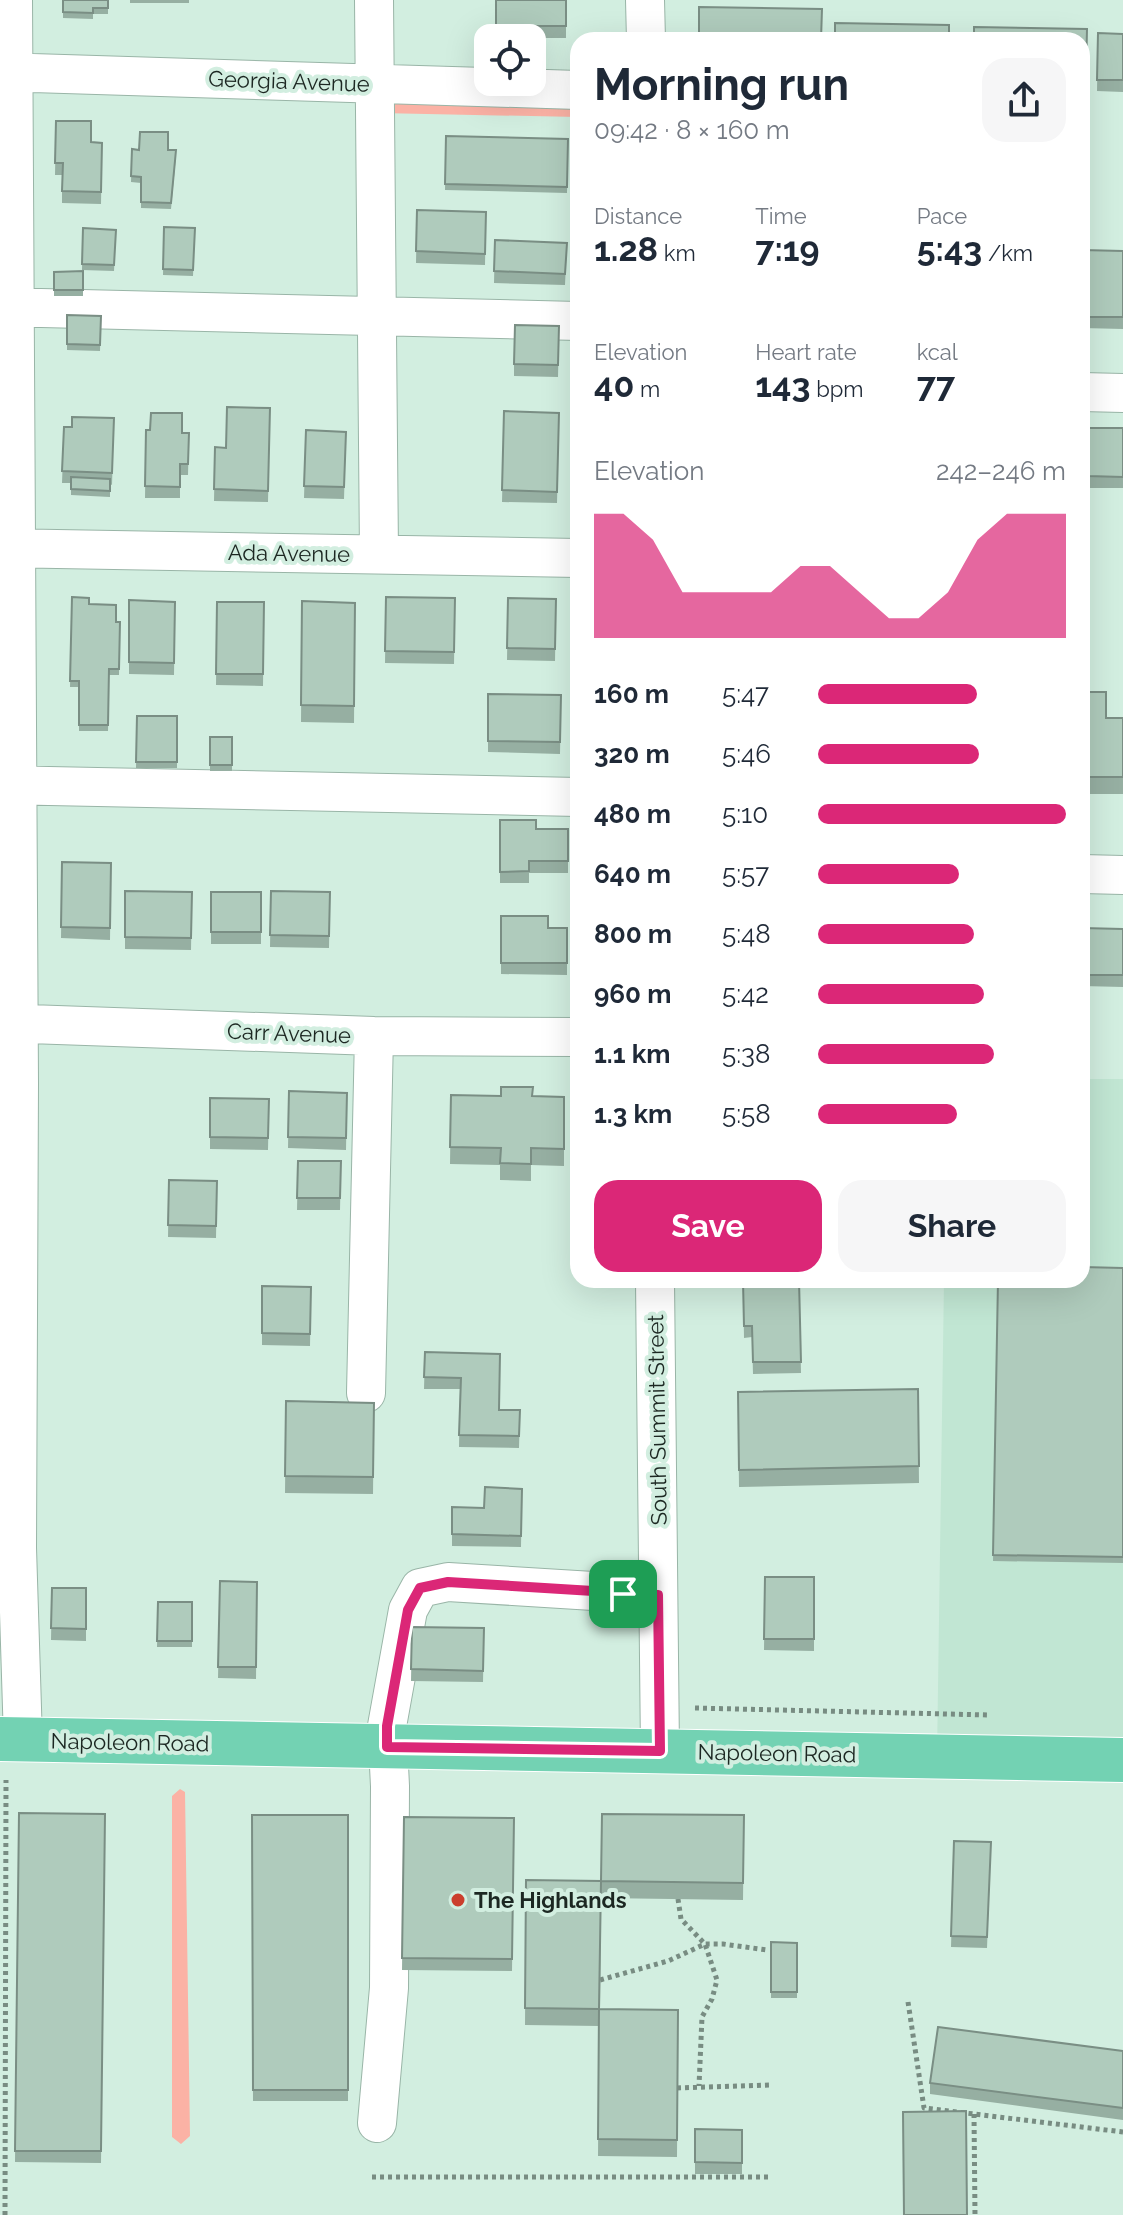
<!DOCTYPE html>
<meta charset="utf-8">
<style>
:root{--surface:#fff;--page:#f6f6f7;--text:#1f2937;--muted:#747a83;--accent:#db2777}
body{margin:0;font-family:Raleway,sans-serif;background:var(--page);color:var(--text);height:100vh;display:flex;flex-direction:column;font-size:30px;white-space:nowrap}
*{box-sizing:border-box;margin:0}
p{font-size:26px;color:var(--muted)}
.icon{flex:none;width:44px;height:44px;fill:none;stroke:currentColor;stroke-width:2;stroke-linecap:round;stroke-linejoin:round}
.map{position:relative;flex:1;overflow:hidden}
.panel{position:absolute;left:570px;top:32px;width:520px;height:1256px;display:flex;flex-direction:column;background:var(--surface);border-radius:24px;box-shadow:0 8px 32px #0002}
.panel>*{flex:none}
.buttons{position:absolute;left:474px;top:24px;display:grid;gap:16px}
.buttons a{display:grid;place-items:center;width:72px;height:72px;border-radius:16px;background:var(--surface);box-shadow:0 8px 32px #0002;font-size:40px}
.pin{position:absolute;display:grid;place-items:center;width:68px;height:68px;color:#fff;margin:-34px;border-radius:16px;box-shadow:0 4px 12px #0006}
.round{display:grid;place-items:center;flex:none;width:84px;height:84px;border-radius:24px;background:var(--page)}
.headline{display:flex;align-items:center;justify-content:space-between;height:136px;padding:0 24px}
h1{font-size:44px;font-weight:700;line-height:60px}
.metrics{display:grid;grid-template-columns:repeat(3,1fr);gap:12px;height:136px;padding:8px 24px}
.metrics div{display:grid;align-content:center}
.metrics b{font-size:34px;font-weight:700}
.metrics small{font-size:22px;font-weight:400}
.metrics p{font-size:22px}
.chart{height:224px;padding:16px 24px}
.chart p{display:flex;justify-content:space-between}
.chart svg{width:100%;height:144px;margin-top:8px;fill:var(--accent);opacity:.7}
.primary-button{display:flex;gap:16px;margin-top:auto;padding:16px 24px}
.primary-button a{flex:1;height:92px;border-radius:24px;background:var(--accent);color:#fff;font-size:32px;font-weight:700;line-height:92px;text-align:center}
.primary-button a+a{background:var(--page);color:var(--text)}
ul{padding:0 24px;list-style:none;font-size:26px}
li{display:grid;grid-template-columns:128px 96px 1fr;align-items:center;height:60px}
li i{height:20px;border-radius:10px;background:var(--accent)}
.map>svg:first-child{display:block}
</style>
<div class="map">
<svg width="1123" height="2215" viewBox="0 0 1123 2215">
<rect width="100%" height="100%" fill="#d2eee0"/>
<path fill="#c1e6d3" d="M1082 1079H1123V1760L937 1756 944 1280H1082Z"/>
<path fill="#fbb2a5" d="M379 99 578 103V117L379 113Z
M180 1789 185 1792 190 2136 181 2144 172 2137V1796Z"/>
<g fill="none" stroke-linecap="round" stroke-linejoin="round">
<defs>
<path id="minor" d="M13 0 19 1083 17 1548 23 1740
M374 0 379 554
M645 0 646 40
M0 72 578 90
M0 307 578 321
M1082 392 1123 393
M0 548 578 558
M0 785 578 797
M1082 874 1123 875
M0 1023 374 1036 578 1037
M655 1280 660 1751
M366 1393 374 1036
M377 2123 389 1988 390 1786 387 1726 408 1610 420 1588 448 1582 658 1595"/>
<path id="major" d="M0 1739 1123 1760"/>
</defs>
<use href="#minor" stroke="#99b5a7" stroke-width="40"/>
<use href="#major" stroke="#fff" stroke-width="46"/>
<path stroke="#788c82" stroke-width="5" stroke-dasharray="4 4" stroke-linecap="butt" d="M695 1708 989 1715
M678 1899 681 1919 705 1944 717 1980 712 1999 702 2017 699 2086
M600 1980 668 1961 705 1944H723L767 1950
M908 2002 924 2108 1123 2132
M677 2088 769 2085
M974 2114 975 2215
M372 2177H771
M5 2215 6 1780"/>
<use href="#minor" stroke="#fff" stroke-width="38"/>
<use href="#major" stroke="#73d2b3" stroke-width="44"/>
</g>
<path fill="#96afa2" d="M63 0H108V14H93V19L63 18Z
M130 0H189V3H130Z
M496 0H566V38H496Z
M1087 29 1086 87H1082V40Z
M1098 33 1123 34V92L1097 91Z
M56 121 91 142 102 143 101 204 62 203V175H55Z
M446 136 568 139 567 193 445 190Z
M132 149 168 150 176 156 171 209 141 208V183L131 182Z
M417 210 486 212 485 265 416 263Z
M164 227 195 228 193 276 163 275Z
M83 228 116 230 114 271 82 270Z
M495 240 567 243 565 285 494 283Z
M1082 250 1123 251V329L1082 328Z
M83 271V296H54V272Z
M67 315 101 316 100 351 67 350Z
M559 326 558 377 514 376V364Z
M270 408 268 502 214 501 215 447 226 448Z
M504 411 559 413 557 503 502 502Z
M114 418 112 485 110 484V497L71 495V483H62L64 427H72Z
M1089 428H1123V488H1088Z
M146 430 189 433 188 475H180V498H145Z
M306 430 346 432 344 499 304 498Z
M72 597 89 604 116 622H120L119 675H109L108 731H79V687H70Z
M386 597 455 598 454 664 385 663Z
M508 598 556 599 555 661 507 660Z
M129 600 175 602 174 675 129 674Z
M302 601 355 603 354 723 301 722Z
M217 602H264L263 686 216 685Z
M1082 692 1106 718H1123V794H1082Z
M488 694 561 695 560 754 488 752Z
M137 716H177V768H136Z
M210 737H232V771H210Z
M500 820 536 829H568V873H529V883H500Z
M62 862 111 863 110 940 61 938Z
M125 891 192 892 191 950 125 949Z
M271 891 330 892 329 948 270 947Z
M211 892H261V944H211Z
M501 916 548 928H567V975L501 974Z
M1082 928 1123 929V987L1082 986Z
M289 1091 347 1093 346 1150 288 1148Z
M451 1095 564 1097V1166L531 1165V1181L500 1180V1165L450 1164Z
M210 1098 269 1099 268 1150 210 1149Z
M298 1161H341L340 1210H297Z
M169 1180 217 1181 216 1238 168 1237Z
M1123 1268V1563L993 1561 998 1280Z
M799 1280 801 1373 753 1374 752 1337 744 1338 743 1281Z
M262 1286 311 1287 310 1346 262 1345Z
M425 1352 500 1354V1410H520L519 1448 459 1447 460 1389H424Z
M918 1389 919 1483 739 1487 738 1392Z
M286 1401 374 1403 373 1494 285 1493Z
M522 1489 521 1547 452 1546V1507L484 1508Z
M765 1577H814V1651L764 1650Z
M220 1581 257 1582 256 1679 218 1678Z
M52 1588H86V1641L51 1640Z
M158 1602H192V1647H157Z
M412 1627 484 1628 483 1682 411 1681Z
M19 1813 105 1814 101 2163 15 2162Z
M252 1815H348V2101H253Z
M744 1815 743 1900 601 1898 600 2009 678 2010 677 2157 598 2156 599 2026 525 2025 526 1880 601 1881Z
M404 1817 514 1818 512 1971 402 1970Z
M954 1841 991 1842 987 1948 951 1947Z
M771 1942 797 1943V1998H771Z
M1123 2051V2120L930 2094V2083Z
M695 2129 742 2130V2174H695Z"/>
<path fill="#afcbbc" stroke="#7a8e84" stroke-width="2" d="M63 0H108V8H93V13L63 12Z
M496 0H566V26H496Z
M699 7 822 9 821 40H699Z
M835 23 949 25V40H835Z
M974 27 1087 29 1086 75H1082V40H974Z
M1098 33 1123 34V80H1097Z
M56 121H91V142L102 143 101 192 62 191 63 163H55Z
M140 132H168V150H176L171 203 141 202V177L131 176 132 149 139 150Z
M446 136 568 139 567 187 445 184Z
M417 210 486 212 485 254 416 251Z
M164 227 195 228 193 270 163 269Z
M83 228 116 230 114 265 82 264Z
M495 240 567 243 565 274 494 271Z
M1082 250 1123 251V317H1082Z
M83 271V290H54V272Z
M67 315 101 316 100 345 67 344Z
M515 325 559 326 558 365 514 364Z
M227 407 270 408 268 491 214 489 215 447 226 448Z
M504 411 559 413 557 492 502 490Z
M151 413H182V433H189L188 464H180V487L145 486 146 430H150Z
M72 417 114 418 112 473 62 471 64 427H72Z
M1089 428H1123V477L1088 476Z
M306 430 346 432 344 487 304 486Z
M71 477 110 479V491L71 489Z
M72 597 89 598V604L116 605V622H120L119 669H109L108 725H79V681H70Z
M386 597 455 598 454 652 385 651Z
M508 598 556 599 555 649 507 648Z
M129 600 175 602 174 663 129 662Z
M302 601 355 603 354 706 301 705Z
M217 602H264L263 674H216Z
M1082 692H1106V718H1123V777H1082Z
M488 694 561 695 560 742 488 741Z
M137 716H177V762H136Z
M210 737H232V765H210Z
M500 820H536V829H568V861H529V871L500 872Z
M62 862 111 863 110 928 61 927Z
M125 891 192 892 191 938 125 937Z
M271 891 330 892 329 936 270 935Z
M211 892H261V932H211Z
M501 916H548V928H567V963H501Z
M1082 928 1123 929V975H1082Z
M501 1087H533L532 1096 564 1097V1149L531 1148V1164L500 1163 501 1148 450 1147 451 1095 501 1096Z
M289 1091 347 1093 346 1138 288 1137Z
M210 1098 269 1099 268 1138 210 1137Z
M298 1161H341L340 1198H297Z
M169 1180 217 1181 216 1226 168 1225Z
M1082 1267 1123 1268V1557L993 1555 998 1280H1082Z
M799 1280 801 1362H753L752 1326H744L743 1281Z
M262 1286 311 1287 310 1334 262 1333Z
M425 1352 500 1354 499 1410H520L519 1436 459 1435 461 1378 424 1377Z
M918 1389 919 1466 739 1470 738 1392Z
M286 1401 374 1403 373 1477 285 1476Z
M485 1487 522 1489 521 1536 452 1534V1507L484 1508Z
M765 1577H814V1639H764Z
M220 1581 257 1582 256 1667H218Z
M52 1588H86V1629L51 1628Z
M158 1602H192V1641H157Z
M412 1627 484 1628 483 1671 411 1669Z
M19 1813 105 1814 101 2151H15Z
M602 1814 744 1815 743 1883 601 1881Z
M252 1815H348V2090H253Z
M404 1817 514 1818 512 1959 402 1958Z
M954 1841 991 1842 987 1937 951 1936Z
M526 1880 601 1881 599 2009 525 2008Z
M771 1942 797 1943V1992H771Z
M599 2009 678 2010 677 2140 598 2139Z
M938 2027 1123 2051V2108L930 2083Z
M966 2111 967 2215H904L903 2112Z
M695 2129 742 2130V2163L695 2162Z"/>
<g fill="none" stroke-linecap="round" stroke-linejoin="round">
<defs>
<path id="route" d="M448 1582 658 1595 660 1751 387 1747V1726L408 1610 420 1588Z"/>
</defs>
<use href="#route" stroke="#fff" stroke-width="16"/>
<use href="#route" stroke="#db2777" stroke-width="10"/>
</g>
<circle fill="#cb3f2d" stroke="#d2eee0" stroke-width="3" cx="458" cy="1900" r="8"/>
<g text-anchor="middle" stroke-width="8" stroke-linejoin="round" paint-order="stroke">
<g font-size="22" fill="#1c2722" stroke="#d2eee0">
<text transform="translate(289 81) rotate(2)" y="8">Georgia Avenue</text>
<text transform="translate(289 553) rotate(1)" y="8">Ada Avenue</text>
<text transform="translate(289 1033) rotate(2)" y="8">Carr Avenue</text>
<text transform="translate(657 1420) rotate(-91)" y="8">South Summit Street</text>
<text transform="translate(130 1742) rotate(1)" y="8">Napoleon Road</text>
<text transform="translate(777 1753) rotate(1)" y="8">Napoleon Road</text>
</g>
<g font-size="22" font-weight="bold" fill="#1c2722" stroke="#d2eee0" text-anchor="start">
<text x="474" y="1908">The Highlands</text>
</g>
</g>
</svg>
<div class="buttons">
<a><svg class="icon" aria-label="locate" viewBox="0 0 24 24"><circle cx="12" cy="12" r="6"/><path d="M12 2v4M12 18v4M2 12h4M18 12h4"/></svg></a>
</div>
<div class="pin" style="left:623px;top:1594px;background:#1e9e55"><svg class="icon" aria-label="arrive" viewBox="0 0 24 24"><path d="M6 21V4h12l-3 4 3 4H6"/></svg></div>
<section class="panel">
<div class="headline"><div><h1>Morning run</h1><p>09:42 · 8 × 160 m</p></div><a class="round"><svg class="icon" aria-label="share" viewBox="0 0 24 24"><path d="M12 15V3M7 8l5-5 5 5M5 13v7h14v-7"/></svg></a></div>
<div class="metrics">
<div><p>Distance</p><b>1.28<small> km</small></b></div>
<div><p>Time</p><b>7:19</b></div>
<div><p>Pace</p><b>5:43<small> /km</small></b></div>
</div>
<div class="metrics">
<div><p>Elevation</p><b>40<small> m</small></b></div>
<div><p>Heart rate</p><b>143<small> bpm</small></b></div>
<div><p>kcal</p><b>77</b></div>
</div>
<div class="chart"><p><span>Elevation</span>242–246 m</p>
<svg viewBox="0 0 160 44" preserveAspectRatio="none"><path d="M0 44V6L10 6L20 14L30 30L40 30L50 30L60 30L70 22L80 22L90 30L100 38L110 38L120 30L130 14L140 6L150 6L160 6V44z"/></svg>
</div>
<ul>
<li><b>160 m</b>5:47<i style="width:64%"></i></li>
<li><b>320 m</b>5:46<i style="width:65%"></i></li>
<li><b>480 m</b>5:10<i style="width:100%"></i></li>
<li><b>640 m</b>5:57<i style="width:57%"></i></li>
<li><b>800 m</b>5:48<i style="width:63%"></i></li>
<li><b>960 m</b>5:42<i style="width:67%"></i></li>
<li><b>1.1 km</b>5:38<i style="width:71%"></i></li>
<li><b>1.3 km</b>5:58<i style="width:56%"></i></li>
</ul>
<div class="primary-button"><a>Save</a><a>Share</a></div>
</section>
</div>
